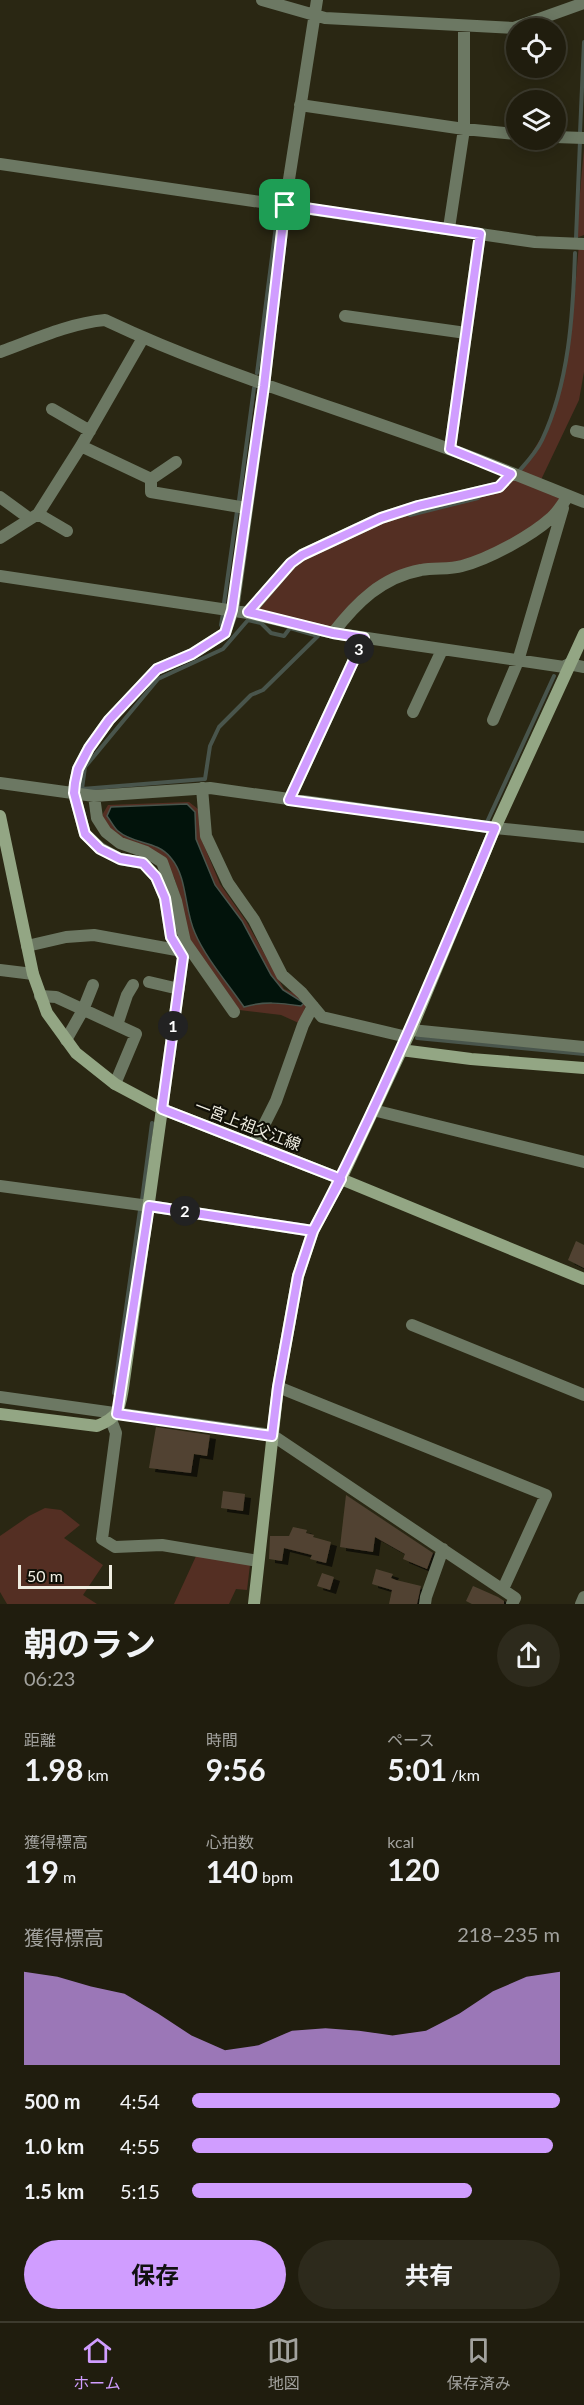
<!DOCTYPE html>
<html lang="ja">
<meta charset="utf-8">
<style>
:root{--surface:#201d0e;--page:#2d2a1c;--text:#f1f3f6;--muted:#a2a29e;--line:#3d3b2e;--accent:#d09dff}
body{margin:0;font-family:Lato,"Noto Sans JP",sans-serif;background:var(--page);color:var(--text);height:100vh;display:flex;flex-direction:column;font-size:22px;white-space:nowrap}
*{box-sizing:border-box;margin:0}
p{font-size:20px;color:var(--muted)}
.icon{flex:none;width:33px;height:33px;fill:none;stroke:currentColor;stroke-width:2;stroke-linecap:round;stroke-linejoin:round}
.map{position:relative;height:1604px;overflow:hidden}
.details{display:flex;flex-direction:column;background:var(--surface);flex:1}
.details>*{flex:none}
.fabs{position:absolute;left:506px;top:18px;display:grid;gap:12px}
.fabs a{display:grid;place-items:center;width:60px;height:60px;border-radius:50%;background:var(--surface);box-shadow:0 3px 15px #0003,0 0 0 2px var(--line);font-size:30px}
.scale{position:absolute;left:18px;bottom:15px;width:94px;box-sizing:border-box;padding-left:6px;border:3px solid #f0eee2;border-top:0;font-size:16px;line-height:21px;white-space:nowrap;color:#f0eee2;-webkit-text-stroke:4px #111007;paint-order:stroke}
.pin{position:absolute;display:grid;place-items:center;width:51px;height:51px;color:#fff;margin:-26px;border-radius:12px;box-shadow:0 3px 9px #0006}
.km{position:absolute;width:30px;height:30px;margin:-15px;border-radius:50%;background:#222;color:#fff;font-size:16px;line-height:30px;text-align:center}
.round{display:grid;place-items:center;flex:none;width:63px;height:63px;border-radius:32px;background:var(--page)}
.summary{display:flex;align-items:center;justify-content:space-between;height:102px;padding:0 24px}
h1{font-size:33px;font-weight:700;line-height:45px}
.stats{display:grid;grid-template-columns:repeat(3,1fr);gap:9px;height:102px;padding:6px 24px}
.stats div{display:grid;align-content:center}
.stats b{font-size:30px;font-weight:700}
.stats small{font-size:16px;font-weight:400}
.stats p{font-size:16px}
.chart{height:168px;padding:12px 24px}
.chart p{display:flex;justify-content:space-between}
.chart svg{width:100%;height:108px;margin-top:6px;fill:var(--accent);opacity:.7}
.button{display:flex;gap:12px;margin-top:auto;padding:12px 24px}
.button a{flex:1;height:69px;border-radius:36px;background:var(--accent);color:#111;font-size:24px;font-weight:700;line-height:69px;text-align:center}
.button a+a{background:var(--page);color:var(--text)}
ul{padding:0 24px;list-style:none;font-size:20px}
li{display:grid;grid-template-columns:96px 72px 1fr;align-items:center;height:45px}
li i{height:15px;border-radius:8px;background:var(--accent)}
.menu{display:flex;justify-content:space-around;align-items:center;height:84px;border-top:2px solid var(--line);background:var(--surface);font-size:16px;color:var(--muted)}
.menu a{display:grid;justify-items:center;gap:3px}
.menu .active{color:var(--accent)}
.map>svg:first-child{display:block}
</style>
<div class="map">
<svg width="584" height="1604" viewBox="0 0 584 1604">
<defs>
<filter id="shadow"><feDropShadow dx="6" dy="4" stdDeviation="0" flood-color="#0009"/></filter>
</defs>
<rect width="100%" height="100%" fill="#2a2713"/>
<path fill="#542f23" d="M584 148V235L576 238Z
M579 244H584V372L579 400 539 484 568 496 552 517 498 550 393 580 333 633 248 613 291 563 381 518 518 476C527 459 539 443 548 425 570 376 574 298 579 244Z
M189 802 198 809 200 836 220 884 246 921 284 989 301 996 306 1003 301 1024 281 1015 239 1010 187 941 181 899 174 877 165 861 123 840 107 829 101 817 108 805Z
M45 1508 61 1510 80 1525 64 1538 103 1565 83 1595 97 1604H7L0 1592V1536L29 1516Z
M197 1554 250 1565 247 1590 236 1589 229 1604H174Z"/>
<path fill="#02130b" stroke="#49554c" stroke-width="1.5" d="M187 804 195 812 196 839 215 885 242 921 271 975 283 990 304 1003 301 1006C281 1003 264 1001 244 1007 229 985 205 957 195 933 184 910 188 878 171 858 157 840 134 845 118 831 114 828 111 821 107 816L111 807Z"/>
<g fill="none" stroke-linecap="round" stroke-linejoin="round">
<path stroke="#49554c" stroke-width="4" d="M580 133 584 42
M576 238 580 141
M257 373 277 218
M520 470C528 461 537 451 542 440 569 383 573 315 575 253
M239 500 254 388
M410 515 478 498
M224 603 237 511
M248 620 261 623 271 633 284 636 290 628 318 636 263 690 251 695 219 727 210 746 205 779 82 789 85 767 158 679 223 649Z
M221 625 223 613
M487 822 554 676
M417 1038 584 1054
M142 1200 152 1123
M114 1393 140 1210"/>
</g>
<path fill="#514332" filter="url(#shadow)" d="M576 1241 584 1245V1268L568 1260Z
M156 1427 210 1435 207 1456 194 1454 191 1473 149 1468Z
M223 1491 245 1494 243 1511 221 1508Z
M346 1495 433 1553 427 1569 403 1559 405 1554 375 1537 373 1552 340 1547Z
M293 1527 307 1530 306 1533 314 1535 313 1537 331 1542 326 1563 310 1559 312 1555 284 1548 282 1561 269 1559 270 1536H289Z
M376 1569 393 1574 391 1578 396 1580 421 1586 417 1604H389L392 1590 372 1584Z
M322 1573 334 1577 330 1590 317 1586Z
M473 1586 498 1597 504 1601V1604H472L466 1601Z"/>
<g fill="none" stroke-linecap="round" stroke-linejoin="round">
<path stroke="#6c7863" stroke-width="12" d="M262 0 325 18 514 28 584 3
M300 105 464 129 516 134
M555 137 584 138
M0 164 535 242 584 244
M449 228 464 129V26
M345 316 466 333
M0 352C33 340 70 323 105 320 217 373 333 406 449 449 494 465 539 484 584 502
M52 409 90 431
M576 431 584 433
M81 446 151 479V492L246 508
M450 449 480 234
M151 479 176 462
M0 497 30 519
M38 514 67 531
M0 538 38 514 81 446 143 338
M0 576 248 613 333 633 564 667 569 664 584 667
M248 613 291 563 302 555 381 518 419 506 499 487 511 474
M333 633C356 603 382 577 421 570 434 567 449 570 462 566 489 559 531 536 551 518 558 512 563 503 568 496
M413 712 442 650
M493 720 518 661 563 508
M0 783 94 796 210 788 495 828 584 837
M202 788 206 836 228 883 254 920 282 975 302 993 322 1017 407 1037
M94 796 97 818 106 832 120 843 146 852 162 862 176 901 185 942 234 1012
M289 800 364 638
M27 946 66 937 94 935 182 951
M0 970 33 974
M149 982 179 989
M40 996 56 997 136 1034 115 1084
M117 1025 127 995 133 985
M411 1030 584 1047
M66 1040 83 1010 93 985
M162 1109 183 957 171 937 165 898 156 877 143 863 120 859 100 848 85 834 74 793 75 784 78 769 89 748 109 720 157 669 192 654 225 633 233 610 264 386 285 205 317 0
M373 1110 584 1162
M254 1145 276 1101 303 1025 313 1006
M0 1186 149 1206 313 1231
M412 1325 584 1395
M278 1387 546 1495 503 1589
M0 1397 272 1435 515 1598 512 1604
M111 1420 116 1433 102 1539 115 1547 162 1545 258 1561
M425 1604 426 1597 443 1549
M581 1604 584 1597"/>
<path stroke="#93a684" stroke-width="12" d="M0 816 33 974 47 1013 76 1053 115 1084 162 1109 341 1179 584 1279
M401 1050 471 1059 584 1068
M0 1414 97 1426C119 1417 119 1411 123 1388L162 1109
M254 1604 278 1387 298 1276 313 1231 341 1179 411 1030 495 828 584 634"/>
</g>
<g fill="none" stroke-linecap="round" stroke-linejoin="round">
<defs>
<path id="route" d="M285 205 264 386 232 610 225 633 192 654 157 669 109 720 89 748 78 769 75 783 74 793 85 834 100 849 120 859 143 863 156 877 165 898 171 937 183 957 162 1109 341 1179 313 1231 298 1276 278 1387 272 1436 117 1414 149 1206 313 1231C382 1100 438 964 495 828L289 800 364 638 333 633 248 612 291 563 302 555 381 518 418 506 499 487 511 474 450 449 480 234 285 205"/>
</defs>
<use href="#route" stroke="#fff" stroke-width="12"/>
<use href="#route" stroke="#d09dff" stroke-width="8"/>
</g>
<g text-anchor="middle" stroke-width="4.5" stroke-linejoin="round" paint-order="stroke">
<g font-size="16" fill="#f0eee2" stroke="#111007">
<text transform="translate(248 1125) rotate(21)" y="6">一宮上祖父江線</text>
</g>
</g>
</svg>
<div class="fabs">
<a><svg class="icon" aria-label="locate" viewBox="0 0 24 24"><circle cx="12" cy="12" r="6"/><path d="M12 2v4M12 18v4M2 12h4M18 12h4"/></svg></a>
<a><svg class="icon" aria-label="layers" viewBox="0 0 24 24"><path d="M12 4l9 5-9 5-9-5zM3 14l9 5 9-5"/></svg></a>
</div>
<div class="scale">50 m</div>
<div class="pin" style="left:285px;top:205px;background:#1e9e55"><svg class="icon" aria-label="arrive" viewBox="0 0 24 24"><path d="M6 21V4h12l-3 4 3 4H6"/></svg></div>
<b class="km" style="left:173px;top:1026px">1</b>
<b class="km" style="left:185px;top:1211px">2</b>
<b class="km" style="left:359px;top:649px">3</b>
</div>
<section class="details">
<div class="summary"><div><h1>朝のラン</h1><p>06:23</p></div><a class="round"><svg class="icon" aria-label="share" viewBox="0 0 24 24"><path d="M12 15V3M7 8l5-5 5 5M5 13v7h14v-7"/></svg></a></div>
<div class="stats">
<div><p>距離</p><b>1.98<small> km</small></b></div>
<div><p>時間</p><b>9:56</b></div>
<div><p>ペース</p><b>5:01<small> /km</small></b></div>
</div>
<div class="stats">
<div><p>獲得標高</p><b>19<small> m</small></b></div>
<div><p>心拍数</p><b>140<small> bpm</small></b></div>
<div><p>kcal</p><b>120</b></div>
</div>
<div class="chart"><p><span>獲得標高</span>218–235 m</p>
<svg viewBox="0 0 160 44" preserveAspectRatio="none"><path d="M0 44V6L10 8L20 12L30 15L40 23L50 32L60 38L70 36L80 30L90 29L100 30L110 32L120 30L130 23L140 14L150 8L160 6V44z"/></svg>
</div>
<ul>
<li><b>500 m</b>4:54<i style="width:100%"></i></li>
<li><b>1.0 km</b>4:55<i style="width:98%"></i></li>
<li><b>1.5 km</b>5:15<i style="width:76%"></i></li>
</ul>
<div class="button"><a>保存</a><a>共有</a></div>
</section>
<nav class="menu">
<a class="active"><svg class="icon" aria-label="home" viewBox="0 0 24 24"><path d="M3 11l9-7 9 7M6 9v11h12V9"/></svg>ホーム</a>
<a><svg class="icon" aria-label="map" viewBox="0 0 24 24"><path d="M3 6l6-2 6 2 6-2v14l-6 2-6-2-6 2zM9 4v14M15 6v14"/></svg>地図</a>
<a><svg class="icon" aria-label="saved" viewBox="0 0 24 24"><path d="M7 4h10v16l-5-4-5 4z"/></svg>保存済み</a>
</nav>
